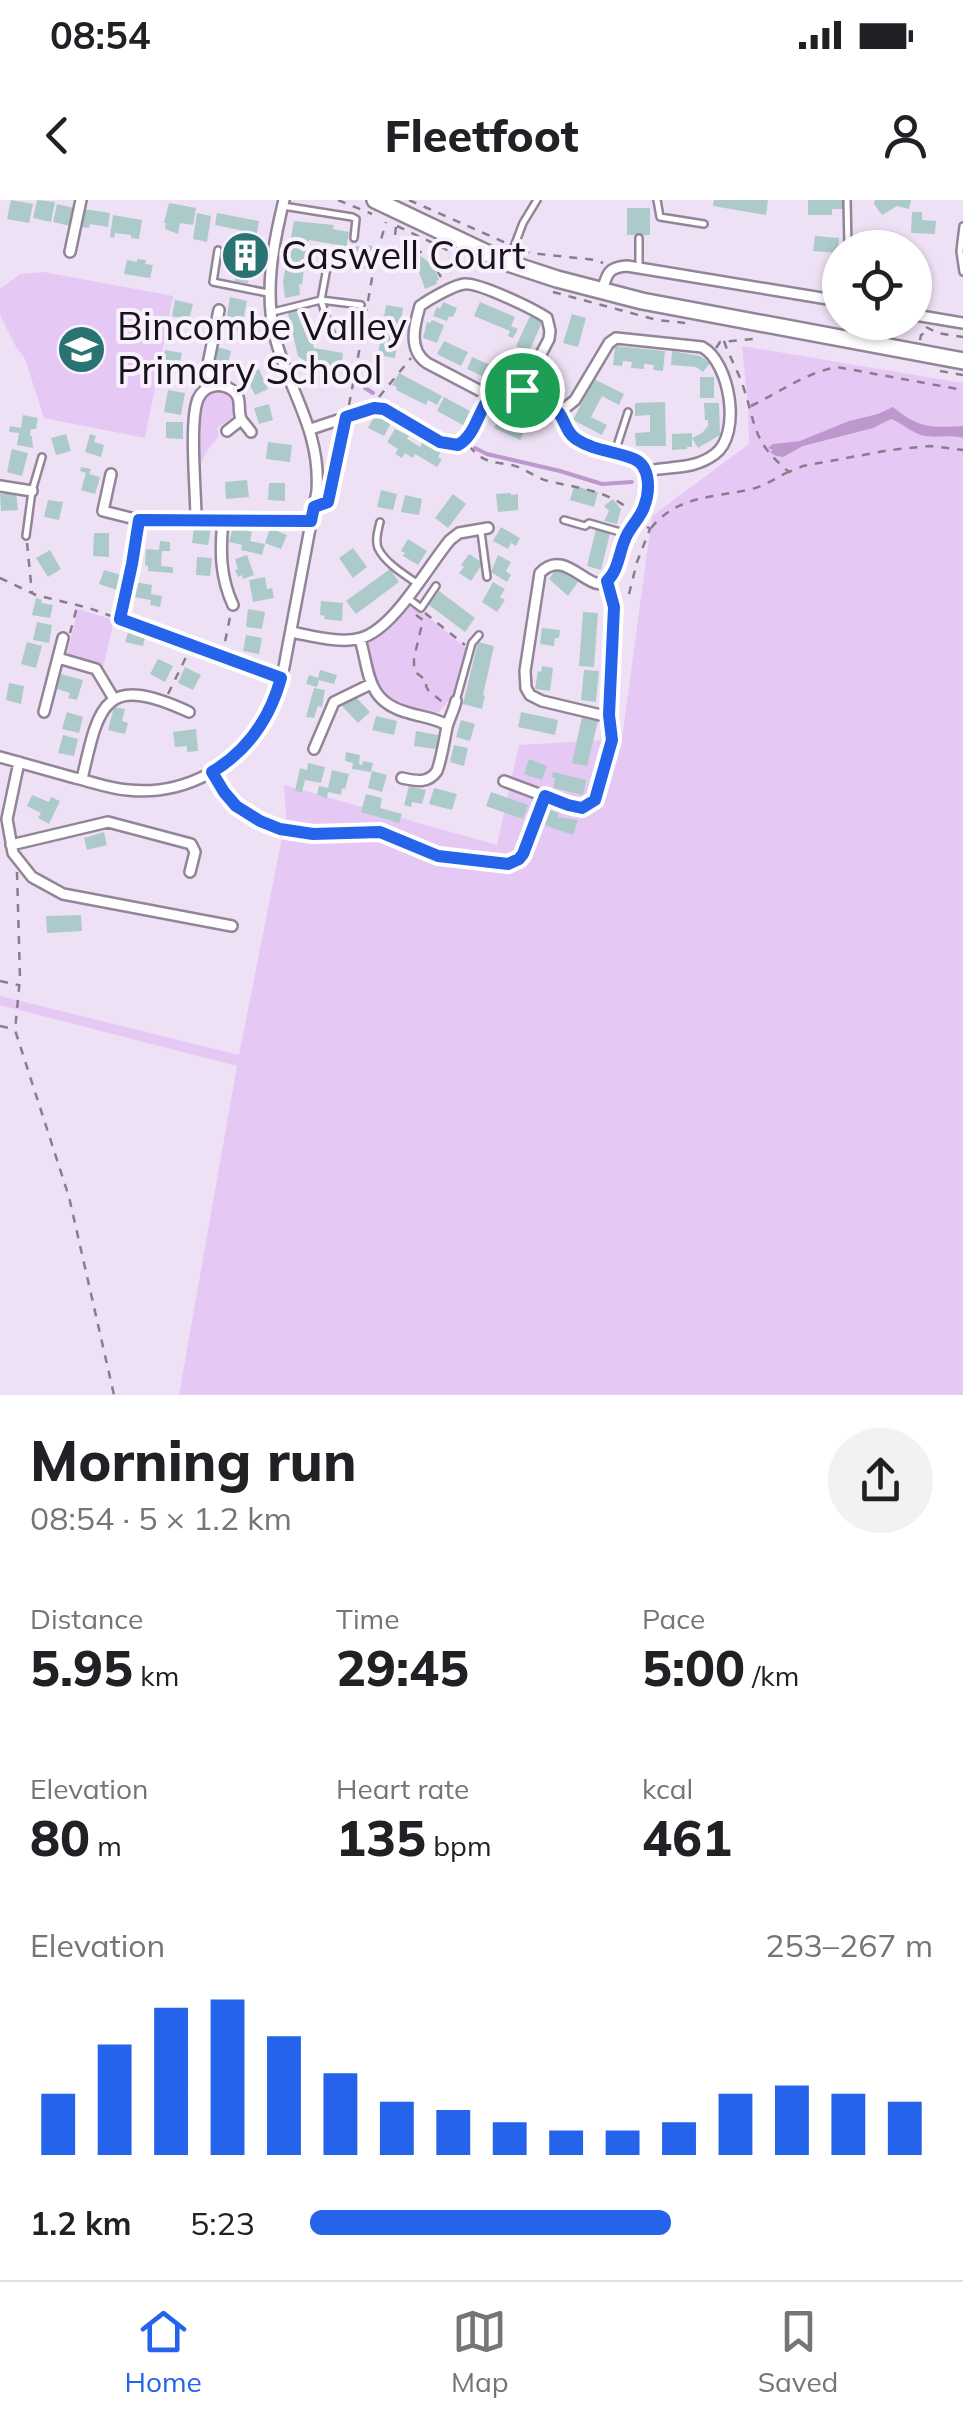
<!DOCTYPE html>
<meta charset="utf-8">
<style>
:root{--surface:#fff;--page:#f2f2f2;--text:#202124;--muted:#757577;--line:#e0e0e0;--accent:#2563eb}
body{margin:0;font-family:Mulish,sans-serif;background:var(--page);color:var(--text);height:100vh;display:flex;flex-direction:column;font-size:38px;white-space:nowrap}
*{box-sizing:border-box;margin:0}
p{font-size:32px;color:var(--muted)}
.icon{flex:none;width:55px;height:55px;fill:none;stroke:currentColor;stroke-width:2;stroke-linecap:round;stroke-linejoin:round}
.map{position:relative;height:1195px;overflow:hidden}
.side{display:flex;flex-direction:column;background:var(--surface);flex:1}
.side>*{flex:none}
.fabs{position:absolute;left:822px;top:30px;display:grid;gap:20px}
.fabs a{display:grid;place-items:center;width:110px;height:110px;border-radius:50%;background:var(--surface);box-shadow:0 2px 8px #0004;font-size:50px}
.pin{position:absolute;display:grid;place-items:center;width:85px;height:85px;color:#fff;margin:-42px;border:5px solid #fff;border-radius:50%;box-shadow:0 2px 10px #0007}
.round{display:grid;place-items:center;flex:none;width:105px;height:105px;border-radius:52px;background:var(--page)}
.headline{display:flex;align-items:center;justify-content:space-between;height:170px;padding:0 30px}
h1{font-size:55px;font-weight:800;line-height:75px}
.metrics{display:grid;grid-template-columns:repeat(3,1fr);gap:15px;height:170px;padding:10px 30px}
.metrics div{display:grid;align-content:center}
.metrics b{font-size:50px;font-weight:800}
.metrics small{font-size:28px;font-weight:400}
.metrics p{font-size:28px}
.chart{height:280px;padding:20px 30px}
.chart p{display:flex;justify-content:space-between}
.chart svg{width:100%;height:180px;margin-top:10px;stroke:var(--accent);stroke-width:6}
ul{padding:0 30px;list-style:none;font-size:32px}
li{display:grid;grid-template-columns:160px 120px 1fr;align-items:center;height:75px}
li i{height:25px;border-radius:12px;background:var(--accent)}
.status{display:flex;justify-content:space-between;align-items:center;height:70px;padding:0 50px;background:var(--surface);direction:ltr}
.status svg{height:28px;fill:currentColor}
header{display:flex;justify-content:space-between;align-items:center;height:130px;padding:0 30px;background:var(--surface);font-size:45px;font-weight:800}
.tab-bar{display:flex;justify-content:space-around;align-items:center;height:140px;border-top:2px solid var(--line);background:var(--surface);font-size:28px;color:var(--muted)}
.tab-bar a{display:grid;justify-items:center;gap:5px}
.tab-bar .current{color:var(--accent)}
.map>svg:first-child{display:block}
</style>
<div class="status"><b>08:54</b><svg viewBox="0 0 49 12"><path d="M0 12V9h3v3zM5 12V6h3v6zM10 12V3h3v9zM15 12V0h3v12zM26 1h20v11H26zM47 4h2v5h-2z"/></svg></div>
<header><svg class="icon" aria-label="back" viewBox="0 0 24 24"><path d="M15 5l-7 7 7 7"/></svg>Fleetfoot<svg class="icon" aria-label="person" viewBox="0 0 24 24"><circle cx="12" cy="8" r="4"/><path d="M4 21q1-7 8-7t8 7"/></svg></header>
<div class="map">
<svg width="963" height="1195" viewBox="0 0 963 1195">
<rect width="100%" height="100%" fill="#efe1f5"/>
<path fill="#e6c8f4" d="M44 72 173 96 145 238 44 218 25 159 15 145 0 115V89L20 74Z
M742 146 963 183V1195H179L237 866 0 805V796L239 855 286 617 284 585 497 645 519 545 622 539 652 316 749 244 748 207Z
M215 190H222L232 197 234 204 232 218 217 228 219 236 207 251 199 267C198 244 190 200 215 190Z
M408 406 425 414 467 449 455 494 438 513C392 506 367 492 369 442Z
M78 409 114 420 103 468 67 454Z"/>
<path fill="#bd98cd" d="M893 207C918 228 931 228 963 226V238C948 234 933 239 921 235 911 232 902 223 891 219L873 228 803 246 783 257 776 256 770 252 773 250 768 248 773 244 800 241 849 221 878 214Z"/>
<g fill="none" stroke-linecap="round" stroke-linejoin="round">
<path stroke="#bd98cd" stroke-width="4" d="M365 188 373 193
M475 248 487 254 560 271 602 284 632 282"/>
</g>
<path fill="#accac9" d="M11 0 33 4 29 23 7 19Z
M37 0 55 2 51 22 33 18Z
M714 0H768L766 15 713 6Z
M808 0H843V9H832V15H808Z
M875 0H911L909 9 897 6 882 15 874 4Z
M169 3 196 8 193 25 180 23 178 34 165 29 166 23H164Z
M57 4 74 8 70 26 53 22Z
M627 8H650V35H627Z
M84 9 110 13 108 27 90 24 89 28 80 27Z
M912 12H922V20L936 21 935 34 911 33Z
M197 13 211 16 207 42 193 39Z
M217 13 259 21 248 83 235 81 244 31 215 25Z
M113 15 142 20 139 39 131 38V35L115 33 114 38 110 37Z
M294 21 334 25 333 29 349 32 346 50 338 48V45L309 40 306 54H310L309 61 305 60 302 85 299 84 300 95 285 98 283 82Z
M815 36 839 38 838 53 813 51Z
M365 45 372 46 369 69 354 67 355 63H350L353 46 365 47Z
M392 46 414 51 422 57 431 64 433 70 435 69 439 80 436 81 437 84 425 89 419 72 408 64 389 61Z
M137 59 146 60 145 64 153 65 150 78 124 74 127 60 137 62Z
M230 97 247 101 241 132 225 128Z
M175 100 193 104 189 120 172 116Z
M443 102 457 108 453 117 449 116 447 121 433 116 437 107 440 109Z
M480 102 515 117 511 126 518 129 513 138 508 136 510 131 474 116Z
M386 105 403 108 395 158 378 155Z
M303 109 305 117 309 116 310 121 306 122 314 148 343 153 341 168 306 162 298 156 288 113Z
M572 114 586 118 578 147 563 143Z
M530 116 542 122 529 152 516 146Z
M432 120 444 125 437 143 423 138 427 122 430 123Z
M444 141 468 152 461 166 437 154Z
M615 146 665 151 663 171 653 170 654 165 644 164V169L631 168 632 162 623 161 622 166 613 165Z
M217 147 231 151 227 168 213 164Z
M165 150 182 153 179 168 162 165Z
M672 151 700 156 710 163 703 172 696 167 671 165Z
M472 157 497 168 501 159 518 164 512 177 494 172 491 180 467 169Z
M545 166 553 170 550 176 565 183 560 192 556 190 554 193 538 182 540 178 536 176Z
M259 169 268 189 255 195 245 175Z
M399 173 442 196 437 205 428 200 426 205 396 190 397 187 392 185Z
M700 177H714V198H700Z
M594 179 624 194 619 205 602 196 591 217 607 225 602 235 573 220Z
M168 190 185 193 181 215 164 212Z
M509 195 538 208 533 219 528 216 527 219 517 214 513 222 523 226 521 231 524 232 520 240 494 228Z
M444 197 470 211 463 225 437 211Z
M665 202 666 246H636L635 233 650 232V215L635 216V203Z
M704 203H719L720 235 698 248 692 238 702 233 708 226V220H705Z
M269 204 273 220 259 224 254 208Z
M23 215 38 218 36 229H31L30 236H32L33 248 17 245 19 233 9 232 10 226 21 228Z
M375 215 391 223 384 236 368 228Z
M166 222H183V239L166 238Z
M395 229 409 236 407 239 420 247 423 241 441 251 438 257 442 259 437 267 415 254 413 258 405 253 402 258 395 254 398 249 387 242Z
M692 233V247H687V249L672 250V234Z
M66 234 71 251 56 255 51 238Z
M90 234 96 236 94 242 104 245 101 257 85 252Z
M268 242 292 245 290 262 266 259Z
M12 249 28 253 22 276 7 272Z
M81 267 91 269 89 274 100 277 95 294 81 290 86 273 80 271Z
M247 280 249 297 226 299 225 282Z
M269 283H285V301L268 300Z
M574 286 598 292 594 307 570 300Z
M381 290 397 294 393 310 377 307Z
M16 293 18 310 1 311 0 294Z
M511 293V295L518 294V310L498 312 496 294Z
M453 294 466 304 448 328 435 318Z
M405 295 422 299 419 315 401 312Z
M613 299 621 309 617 324 604 321 609 311 604 306Z
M48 300 63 302 59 320 44 317Z
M597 325 611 329 601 370 587 366Z
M194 326 211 328 208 345 192 343Z
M233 327 252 332 250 341 265 344 262 355 241 350 242 345 229 342Z
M501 327 520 338 516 346 511 343 508 349 493 341Z
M270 328 287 335 281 349 265 343Z
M94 333H109V357L93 356Z
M408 339 427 351 418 365 403 356 405 353 401 351Z
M160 341 170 342V351H162L161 366 173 367V373L148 371V366L145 365 146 349 159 350Z
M353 348 367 367 353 378 339 358Z
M50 350 61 369 48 377 36 358Z
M469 354 483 363 471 381 459 373 464 367 461 365Z
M247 355 254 375 243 379 242 375 238 377 235 370 238 369 235 359Z
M498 355 511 362 506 371 511 375 507 382 491 372Z
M197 357 212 358 210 376 196 375Z
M557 368 578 382 568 396 549 379Z
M390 369 399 382 356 414 346 401Z
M104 370 121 375 117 386 123 387 120 398 115 397 117 390 99 384Z
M265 377 267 389 272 388 274 398 253 402 249 380Z
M135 382 152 385 151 394 162 396 160 407 150 405 151 400 133 397Z
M493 382 505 389 500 397 505 400 497 412 482 402Z
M439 391 475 418 465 432 429 405Z
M36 398 42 400 41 403 53 405 50 418 32 415Z
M321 401 343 403 342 421 324 419 325 416 320 415Z
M248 409 265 412 262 429 246 427Z
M583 412 598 413 594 467 579 466Z
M37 422 52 425 49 443 33 440Z
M542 428 560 430 559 438H555L554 446 540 444Z
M129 429 146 433 143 446 125 442Z
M246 435 262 438 259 454 243 451Z
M27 442 42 446 36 468 21 464Z
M478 442 494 446 483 495 485 496 482 509 463 504Z
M158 459 173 466 165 482 150 474Z
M542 466 553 468 550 491 535 489 538 471 541 472Z
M185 467 201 475 193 490 178 483Z
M320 470 337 475 334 484 319 480 317 487 306 484 309 475 318 478Z
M584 470 599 471 596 502 581 500Z
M61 474 83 480 77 500 68 498 70 493 57 489Z
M9 483 24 486 21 504 6 500Z
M314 488 325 490 322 507 318 506 314 518 306 517Z
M354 495 370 512 358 523 342 506Z
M114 507 125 509 122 521 128 523 125 534 108 530Z
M67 512 83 517 79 533 62 529Z
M521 512 558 520 555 535 518 527Z
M376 516 397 521 394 535 372 530Z
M582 517 598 521 587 566 572 563Z
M461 520 475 524 470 541 456 537Z
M196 529 198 551 187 552V546L175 547 173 532Z
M416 531 438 535 436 549 414 546Z
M63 535 78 539 74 556 58 553Z
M454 545 468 548 464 566 450 562Z
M346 552 360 555 359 564 362 565 363 561 373 563 371 572 352 569 353 563 345 561Z
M529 559 547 566 542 580 524 574Z
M308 563 325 567 321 583 305 580 302 592 295 591 300 568 307 570Z
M332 570 349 574 345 589 342 588 341 595 328 592 327 598 317 595 319 586 328 588Z
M372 571 387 575 382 592 368 588Z
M553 572 586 580 583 595 553 588 555 578 552 577Z
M409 586 426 590 422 604 412 602 411 607 404 605Z
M434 588 457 594 452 610 429 604Z
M491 592 528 605 523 619 486 606Z
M366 594 382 598 380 608 402 614 399 623 361 612Z
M32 595 49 602 51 597 60 601 49 624 38 618 41 613 27 606Z
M549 610 559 613 558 617 578 620 573 635 544 625Z
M104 632 107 645 87 650 84 638Z
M81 715 82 731 47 733 46 716Z"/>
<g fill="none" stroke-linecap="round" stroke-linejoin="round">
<defs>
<path id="lane" d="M657 0 660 17 704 24
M847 0 848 48
M283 6 352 17 356 19 354 38
M963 26 960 51 963 72
M639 38V68
M218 50 213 82 268 93
M329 57 321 100 332 136
M509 60 523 23 537 0
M273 112 321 100 361 105
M615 252 628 212
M564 320 585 326 589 323 627 334
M380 322C378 330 375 340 378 348 385 363 405 375 418 384
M481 332 487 377
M26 336 32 291 42 257
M409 399 421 408 436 386
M456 501 472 443 479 435
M212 572C225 596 241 613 266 624 292 636 322 633 349 632 359 631 370 630 380 632 399 637 417 649 437 655 457 661 501 669 519 659L529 639"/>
<path id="street" d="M70 52 81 0
M602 91C607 74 608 67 627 66L840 101
M915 115 963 123
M210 186 207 169 219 110
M490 196 427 163C408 150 414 126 420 106 428 100 454 85 464 84 478 82 534 109 547 118L550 131 549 139 522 190
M559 213 575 200 609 143 616 138 702 147C730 162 742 234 715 254 694 270 671 266 646 271
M311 229 374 208 383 209 439 242 457 245C480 235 478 192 504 187 516 185 551 202 559 212 565 221 565 231 575 238 590 249 638 256 645 268 647 271 647 278 647 283 648 312 631 321 622 345 618 354 618 367 613 375 594 406 568 343 540 373L525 471 526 488 530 495 542 501 609 517
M227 231 241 220
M111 274 103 311 139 320 311 321
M0 286 32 291
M196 319C196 291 189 221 198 199 204 185 220 182 232 190 243 197 237 209 241 219 242 221 250 230 251 232
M223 320C220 351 220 377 233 405
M132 364 139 320
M291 432C312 436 341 444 361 438 394 429 428 366 450 340L459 333 488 328
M360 439C370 473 366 502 409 513 422 517 435 518 447 525
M58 458 96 469 114 499
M44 512 63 438
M314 549 334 502 371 484
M0 557C25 564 50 571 75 578 93 582 110 589 128 590 182 596 240 567 265 518 274 502 279 485 284 467L317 291C321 230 289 192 275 137 264 91 273 45 284 0
M19 562 7 619 13 653 32 677 63 694 232 726
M402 578C416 581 428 584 437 571 442 557 444 541 447 527 449 519 454 510 456 501
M82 579C99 504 104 473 189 512
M504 581 568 605 582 608 595 600 612 540 609 517 615 407 607 381
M529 639 545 596
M11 645 108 622 191 644 195 652 190 672"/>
<path id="primary" d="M375 0 508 63 557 79 642 101 963 161"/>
</defs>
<use href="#lane" stroke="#928598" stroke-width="10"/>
<use href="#street" stroke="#928598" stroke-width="14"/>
<use href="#primary" stroke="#928598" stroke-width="20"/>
<path stroke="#877d8b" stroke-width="2.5" stroke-dasharray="8 8" stroke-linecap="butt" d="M338 0 372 14
M409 0 506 43
M397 26 498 74
M396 27 395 35 431 59 443 81
M522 50 530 53 596 60 603 63
M553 92 657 120 686 123
M368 101 375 61 386 22
M926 127 938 133 963 137
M920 140 921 135 930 130
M724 141C729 156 738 171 743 186 757 228 752 241 789 272L803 266 890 250 930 246 963 250
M716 148 720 142 754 139 757 135
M940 171 963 175
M379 197 411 158
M349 205 367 109
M751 206C780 192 805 173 837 167L963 190
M469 246C485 264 491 261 511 265 524 267 535 278 548 281 577 288 606 290 630 310
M323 304 328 302 344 227
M651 328C678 295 713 298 752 289 764 286 776 278 788 272
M27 343 32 393
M0 378 36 395 89 408 270 474
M629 394 637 362 650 329 646 326
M425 413 465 445
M416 415 423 420 414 458V471L427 481 426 486 428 490 446 505
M120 416 130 375
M70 433 77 407
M222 457 231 412
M168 494 191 447
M17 672 20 778 15 830 69 997 114 1195
M0 781 18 785
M0 826 13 829"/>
<use href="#lane" stroke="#fff" stroke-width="5"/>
<use href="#street" stroke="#fff" stroke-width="9"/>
<use href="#primary" stroke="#fff" stroke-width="15"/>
</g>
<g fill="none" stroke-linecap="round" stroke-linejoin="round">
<defs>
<path id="route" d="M505 187C519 187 552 202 559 213 566 223 566 232 576 239 594 251 615 251 634 259 651 266 650 292 644 307 641 316 633 324 628 333 619 348 620 369 607 381L614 407 609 515 612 540 595 600 582 608 568 605 545 596 523 654 519 659 508 664 438 656 380 632 313 634 280 629 260 621 236 606 224 592 212 572C247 551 270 518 281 478L120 419 132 364 139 320 311 321 314 307 328 302 346 217 374 208 384 209 440 242 458 245C481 232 478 195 505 187Z"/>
</defs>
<use href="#route" stroke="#fff" stroke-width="20"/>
<use href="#route" stroke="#2563eb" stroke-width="12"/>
</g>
<defs>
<symbol id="building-disc" viewBox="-11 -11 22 22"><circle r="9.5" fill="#297473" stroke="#f9f0fd"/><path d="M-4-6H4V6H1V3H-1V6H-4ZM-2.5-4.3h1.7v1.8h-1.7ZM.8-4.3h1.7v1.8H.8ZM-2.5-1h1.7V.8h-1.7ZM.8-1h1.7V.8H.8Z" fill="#fff"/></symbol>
<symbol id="school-disc" viewBox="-11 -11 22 22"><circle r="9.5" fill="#297473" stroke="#f9f0fd"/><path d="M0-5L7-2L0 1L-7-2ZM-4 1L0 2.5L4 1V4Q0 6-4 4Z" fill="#fff"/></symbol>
</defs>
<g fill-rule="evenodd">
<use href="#building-disc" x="218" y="28" width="55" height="55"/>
<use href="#school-disc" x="54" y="122" width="55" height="55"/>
</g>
<g text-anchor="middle" stroke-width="8" stroke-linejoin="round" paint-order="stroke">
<g font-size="38" fill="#18131a" stroke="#f9f0fd" text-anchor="start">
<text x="281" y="69">Caswell Court</text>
<text x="117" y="140">Bincombe Valley<tspan x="117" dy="44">Primary School</tspan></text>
</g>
</g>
</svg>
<div class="fabs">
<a><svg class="icon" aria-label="locate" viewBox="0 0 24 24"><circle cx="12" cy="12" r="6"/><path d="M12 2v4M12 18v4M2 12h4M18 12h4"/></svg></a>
</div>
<div class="pin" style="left:522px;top:190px;background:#1e9e55"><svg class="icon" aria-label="arrive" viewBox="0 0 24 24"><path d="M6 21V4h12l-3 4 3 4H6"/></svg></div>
</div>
<section class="side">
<div class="headline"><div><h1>Morning run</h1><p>08:54 · 5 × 1.2 km</p></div><a class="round"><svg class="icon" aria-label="share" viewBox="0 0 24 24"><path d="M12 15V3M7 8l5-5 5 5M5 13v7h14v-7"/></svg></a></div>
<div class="metrics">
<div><p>Distance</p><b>5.95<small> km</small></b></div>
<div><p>Time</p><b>29:45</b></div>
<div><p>Pace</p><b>5:00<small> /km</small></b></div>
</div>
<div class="metrics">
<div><p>Elevation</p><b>80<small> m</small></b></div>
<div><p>Heart rate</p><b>135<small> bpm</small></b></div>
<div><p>kcal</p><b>461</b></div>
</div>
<div class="chart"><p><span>Elevation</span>253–267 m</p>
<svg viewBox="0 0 160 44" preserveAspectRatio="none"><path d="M5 44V29M15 44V17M25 44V8M35 44V6M45 44V15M55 44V24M65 44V31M75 44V33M85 44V36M95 44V38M105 44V38M115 44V36M125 44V29M135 44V27M145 44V29M155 44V31"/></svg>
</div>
<ul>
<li><b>1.2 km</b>5:23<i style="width:58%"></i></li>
</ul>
</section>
<nav class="tab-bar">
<a class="current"><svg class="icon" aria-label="home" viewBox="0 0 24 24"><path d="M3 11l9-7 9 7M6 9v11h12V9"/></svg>Home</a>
<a><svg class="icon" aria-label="map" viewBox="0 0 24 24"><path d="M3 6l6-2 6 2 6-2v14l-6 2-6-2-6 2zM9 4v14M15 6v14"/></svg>Map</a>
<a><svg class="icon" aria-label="saved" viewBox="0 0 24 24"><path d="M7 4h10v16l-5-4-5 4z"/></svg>Saved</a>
</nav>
